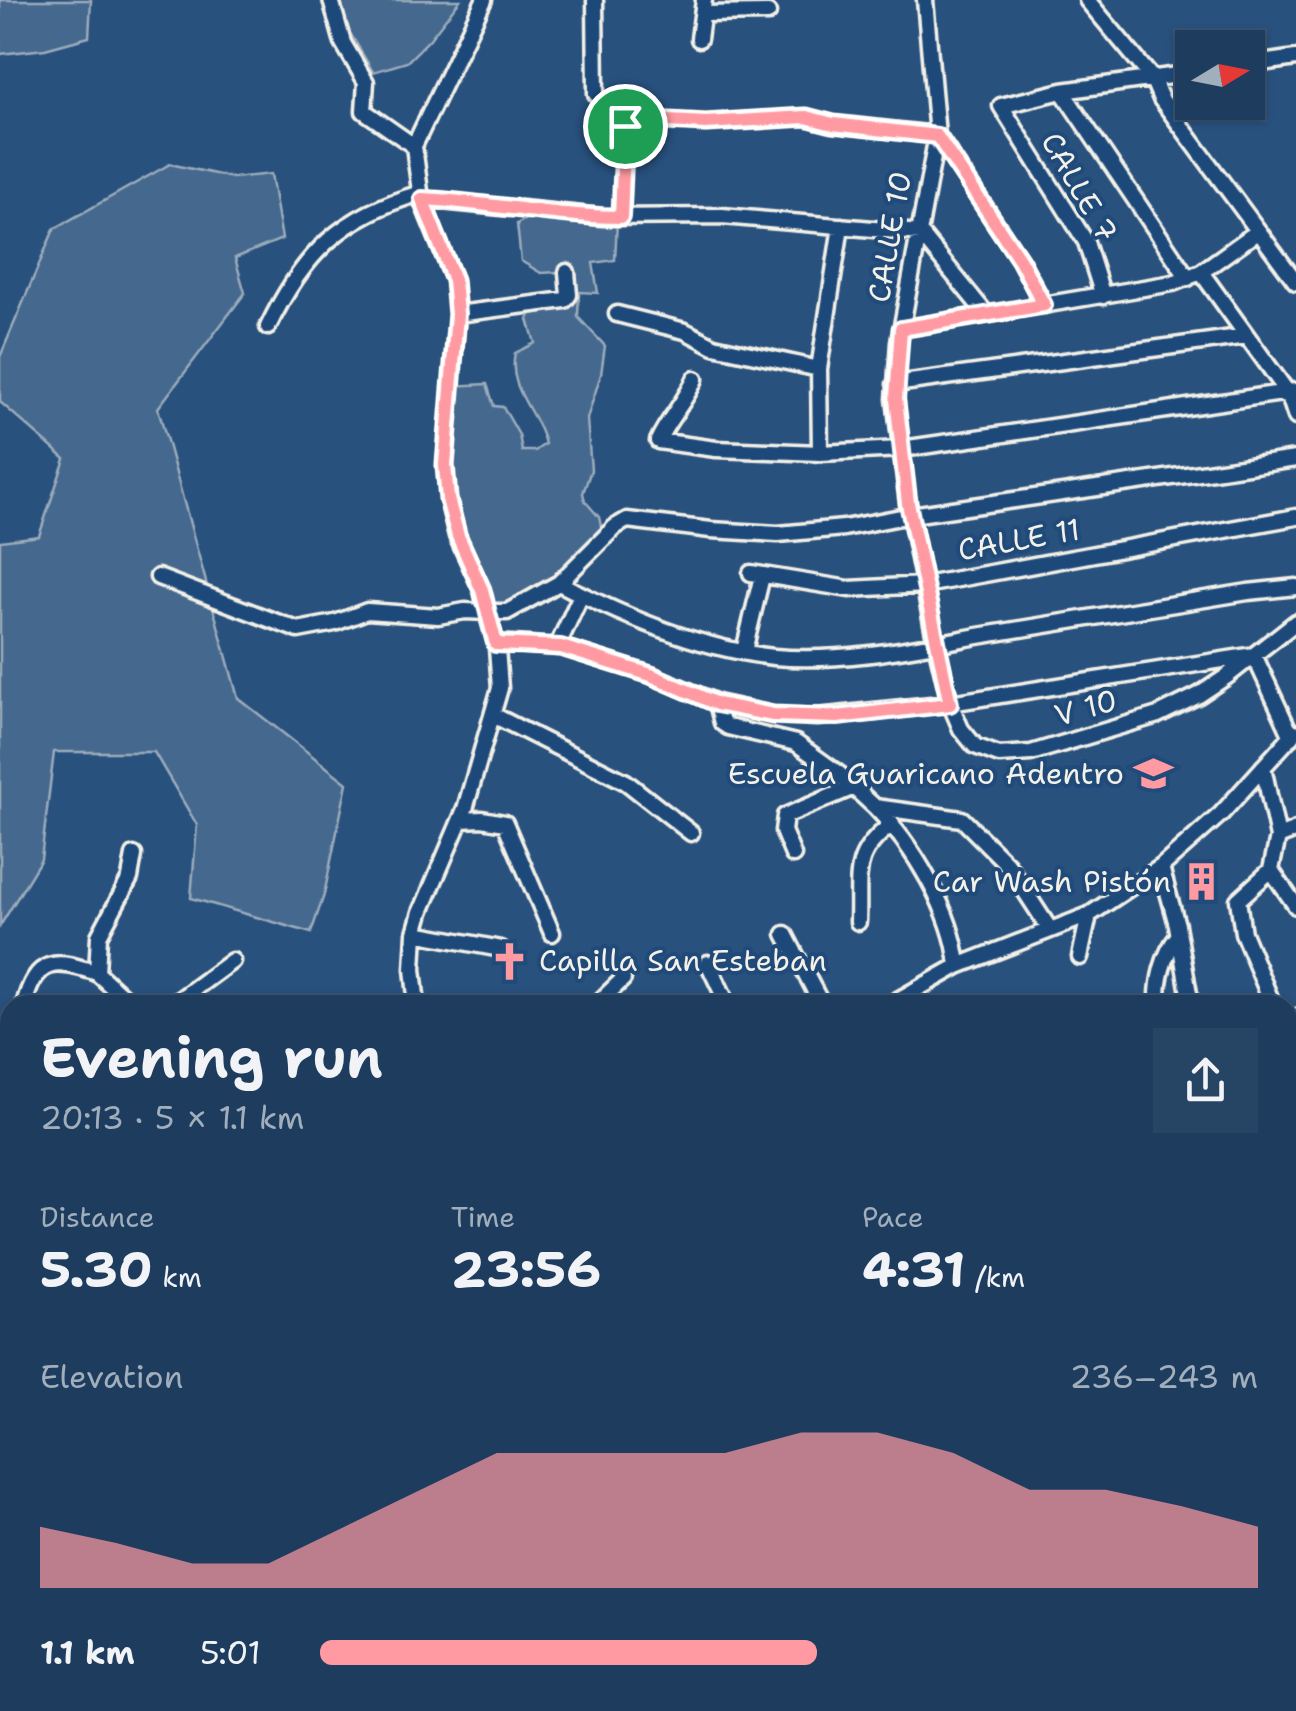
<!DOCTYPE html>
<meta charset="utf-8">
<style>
:root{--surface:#1e3d5e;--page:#264464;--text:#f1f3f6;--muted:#a1aebc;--line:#3c5673;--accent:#ff9aa2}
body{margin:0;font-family:"Shantell Sans",sans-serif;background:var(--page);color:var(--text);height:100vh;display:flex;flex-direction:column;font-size:38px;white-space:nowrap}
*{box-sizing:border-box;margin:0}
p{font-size:32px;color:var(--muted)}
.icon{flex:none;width:55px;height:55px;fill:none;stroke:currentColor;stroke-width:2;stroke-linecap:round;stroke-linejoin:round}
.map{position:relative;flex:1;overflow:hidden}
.sheet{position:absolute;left:0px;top:995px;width:1298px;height:718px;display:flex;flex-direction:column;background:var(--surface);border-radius:30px 30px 0 0;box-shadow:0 2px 8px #0004,0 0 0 2px var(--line)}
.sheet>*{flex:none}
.needle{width:65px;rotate:80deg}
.buttons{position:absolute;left:1175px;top:30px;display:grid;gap:20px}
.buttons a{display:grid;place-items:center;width:90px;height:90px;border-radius:0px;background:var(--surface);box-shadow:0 2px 8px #0004,0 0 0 2px var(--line);font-size:50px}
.pin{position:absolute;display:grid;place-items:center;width:85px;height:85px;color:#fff;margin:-42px;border:5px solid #fff;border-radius:50%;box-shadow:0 2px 10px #0007}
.round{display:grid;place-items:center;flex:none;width:105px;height:105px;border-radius:0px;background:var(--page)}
.overview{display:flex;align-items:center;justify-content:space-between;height:170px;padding:0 40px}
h1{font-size:55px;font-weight:700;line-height:75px}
.metrics{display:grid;grid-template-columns:repeat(3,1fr);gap:15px;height:170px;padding:10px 40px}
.metrics div{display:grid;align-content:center}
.metrics b{font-size:50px;font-weight:700}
.metrics small{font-size:28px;font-weight:400}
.metrics p{font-size:28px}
.chart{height:280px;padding:20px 40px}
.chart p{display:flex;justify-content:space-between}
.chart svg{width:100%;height:180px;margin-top:10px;fill:var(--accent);opacity:.7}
ul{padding:0 40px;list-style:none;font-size:32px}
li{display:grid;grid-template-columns:160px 120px 1fr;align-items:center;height:75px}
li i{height:25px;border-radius:12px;background:var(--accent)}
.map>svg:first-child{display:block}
</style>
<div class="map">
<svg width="1296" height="1711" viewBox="0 0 1296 1711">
<rect width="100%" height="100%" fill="#28517e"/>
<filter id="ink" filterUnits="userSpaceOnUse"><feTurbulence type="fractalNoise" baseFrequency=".01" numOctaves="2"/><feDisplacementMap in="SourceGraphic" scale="20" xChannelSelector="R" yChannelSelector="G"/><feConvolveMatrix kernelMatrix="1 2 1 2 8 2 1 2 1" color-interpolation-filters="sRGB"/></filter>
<g filter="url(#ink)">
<path fill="#45688e" stroke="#9cacbb" stroke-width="2.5" d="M0 0H91L89 37 45 49 0 54Z
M339 0H460L429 40 407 62 373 72 343 21Z
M170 164 233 178 271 174 282 239 235 258 245 293 158 408 238 698 347 783 324 895 311 933 191 898 197 825 154 752H54L41 859 0 926V541L39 536 65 459 0 402V357L54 229Z
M529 217 617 221 615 260 593 263 598 293 579 292 578 317 605 346 601 374 587 419 591 470 583 493 585 501 599 517 602 531 585 556 527 601 494 609 450 500 456 419 451 386 487 384 494 406 503 407 519 435 522 451H535L545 444C538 412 507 390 515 353L535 343 528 319 535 306 563 297 558 272 541 273 521 261 517 224Z
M10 1278V1702H1288V1621L1296 1620V1711H0V1281Z"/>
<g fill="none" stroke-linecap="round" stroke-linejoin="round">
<path stroke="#a4b2be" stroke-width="4" d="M1288 1420 1296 1418"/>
<defs>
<path id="minor" d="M331 0 343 43 366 82 364 111 414 146
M484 0 414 146 421 199 454 280 457 314 445 465 448 499 457 536 482 590 487 612H507L559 583 615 527 627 520 711 530 778 534 844 528 911 515 1296 459
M595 0 596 94
M925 0 937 135 1020 260 1044 305
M1087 0 1152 78 1161 99 1296 282
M705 14 768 13
M699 39 704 0
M1248 65 1296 58
M1062 91 1188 278
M937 135 899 342 895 399 908 503 936 644 950 703 961 729 975 746 999 755 1031 753 1158 715 1199 695 1226 677 1296 622
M421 199 603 217 722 216 920 233 986 314
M621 217 625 124 629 119 706 123 806 117 833 124 937 135
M1201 272 1288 393 1296 417
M1103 296 1086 242 1001 106 1062 91 1192 73
M457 314 565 300 569 295 567 272
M617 314 685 331 714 346 819 369
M268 327C303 254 342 215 421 193
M901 329 1173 283 1201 272 1257 232
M695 379C686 401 668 419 658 441L716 449 820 453 902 449 1296 391
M895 384 1247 336
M820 453 819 369 841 226
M751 573 849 589 925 585 1296 517
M158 577 298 630 335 623 367 611 438 616 465 611 487 612 497 648 500 688 465 809 421 912 415 933 413 969 417 1005
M559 583C624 617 701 649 774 657 841 663 913 648 978 636 1068 621 1158 607 1248 592L1296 587
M496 643 561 647 651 675 717 703 773 715 817 717 950 703 1254 655 1292 737
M557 647 581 595
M744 651 762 576
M717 703 722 723 728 727 796 743 839 774 875 807 962 819 1008 865 1049 928
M493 715 626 782 691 833
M1263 767 1278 837
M875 807C913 845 953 912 958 966
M461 820 482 819 505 823 552 933
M793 855 783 831 785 816 854 787
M1161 867 1177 925 1191 1005
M1271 870 1296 906
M858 922C860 874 850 856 892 824
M415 933 501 949
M785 934 822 1005
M1080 957 1089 915
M708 963 728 1005
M97 973 132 1005
M24 1005C36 957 56 959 97 973L99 936 130 878 134 855
M172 1005 232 961
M596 1005 623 979
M889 1005 958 966 1089 915 1161 867 1221 814 1295 732
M1158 1005C1157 981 1163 955 1178 936
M1273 1005 1243 933 1238 900 1271 870 1278 837 1296 830
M1288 1018 1296 1017
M0 1049 10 1051
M1288 1061 1296 1063
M1288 1116 1296 1118
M1288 1204 1296 1205
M0 1223 10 1219
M1288 1346 1296 1343
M1288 1478 1296 1472
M1288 1522 1296 1543
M615 1702 628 1711
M815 1702 817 1711
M451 1711 467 1702"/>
</defs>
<use href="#minor" stroke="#f4f1e8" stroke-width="21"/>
<use href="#minor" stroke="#1f4a7a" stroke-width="14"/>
</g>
</g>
<g fill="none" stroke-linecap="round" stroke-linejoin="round" filter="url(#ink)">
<defs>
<path id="route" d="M806 117 833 124 937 136 1020 260 1044 305 901 329 896 399 908 503 950 704 837 717 773 715 717 704 651 675 561 647 496 644 482 590 458 536 448 499 445 465 457 314 454 280 422 199C488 202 554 217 621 217L625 124 629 119 706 123Z"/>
</defs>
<use href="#route" stroke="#fff" stroke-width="20"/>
<use href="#route" stroke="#ff9aa2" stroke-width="12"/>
</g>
<defs>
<symbol id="school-bare" viewBox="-9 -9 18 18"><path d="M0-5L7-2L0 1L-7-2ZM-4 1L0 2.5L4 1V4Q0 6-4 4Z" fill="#ff9aa2" stroke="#1f4a7a" stroke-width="2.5" paint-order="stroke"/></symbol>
<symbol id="building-bare" viewBox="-9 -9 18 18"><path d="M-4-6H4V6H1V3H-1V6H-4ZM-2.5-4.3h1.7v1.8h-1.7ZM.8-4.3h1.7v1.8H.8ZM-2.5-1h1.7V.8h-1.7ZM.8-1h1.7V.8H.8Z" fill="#ff9aa2" stroke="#1f4a7a" stroke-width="2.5" paint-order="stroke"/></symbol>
<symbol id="church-bare" viewBox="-9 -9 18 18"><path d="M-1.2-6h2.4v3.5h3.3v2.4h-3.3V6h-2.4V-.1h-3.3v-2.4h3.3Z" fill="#ff9aa2" stroke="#1f4a7a" stroke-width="2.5" paint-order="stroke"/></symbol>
</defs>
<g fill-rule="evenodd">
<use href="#school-bare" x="1126" y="746" width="55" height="55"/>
<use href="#building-bare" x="1174" y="854" width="55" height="55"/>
<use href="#church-bare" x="482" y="934" width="55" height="55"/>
</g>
<g text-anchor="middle" stroke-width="8" stroke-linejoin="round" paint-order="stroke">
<g font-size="30" fill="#f4f1e8" stroke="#1f4a7a">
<text transform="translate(1079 187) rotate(60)" y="10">CALLE 7</text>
<text transform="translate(890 237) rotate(-80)" y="10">CALLE 10</text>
<text transform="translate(1019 540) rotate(-10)" y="10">CALLE 11</text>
<text transform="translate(1086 708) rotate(-16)" y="10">V 10</text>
</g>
<g font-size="30" fill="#f4f1e8" stroke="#1f4a7a" text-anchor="end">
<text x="1124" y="784">Escuela Guaricano Adentro</text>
<text x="1171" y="892">Car Wash Pistón</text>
<text x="539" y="971" text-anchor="start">Capilla San Esteban</text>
</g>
</g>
</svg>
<div class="buttons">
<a><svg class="needle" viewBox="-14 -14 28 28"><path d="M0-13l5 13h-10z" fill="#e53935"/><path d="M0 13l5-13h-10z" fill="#a1aebc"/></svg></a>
</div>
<div class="pin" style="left:625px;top:126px;background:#1e9e55"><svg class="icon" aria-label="arrive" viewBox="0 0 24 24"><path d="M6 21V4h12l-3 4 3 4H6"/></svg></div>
<section class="sheet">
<div class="overview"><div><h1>Evening run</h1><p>20:13 · 5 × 1.1 km</p></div><a class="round"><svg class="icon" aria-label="share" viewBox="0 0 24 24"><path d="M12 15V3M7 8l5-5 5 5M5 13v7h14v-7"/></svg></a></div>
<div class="metrics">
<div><p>Distance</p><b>5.30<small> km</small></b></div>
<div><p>Time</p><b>23:56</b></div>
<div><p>Pace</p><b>4:31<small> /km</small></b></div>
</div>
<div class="chart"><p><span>Elevation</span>236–243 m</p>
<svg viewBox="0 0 160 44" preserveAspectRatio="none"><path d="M0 44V29L10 33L20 38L30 38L40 29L50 20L60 11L70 11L80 11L90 11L100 6L110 6L120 11L130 20L140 20L150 24L160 29V44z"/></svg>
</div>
<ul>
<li><b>1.1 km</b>5:01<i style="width:53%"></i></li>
</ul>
</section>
</div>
